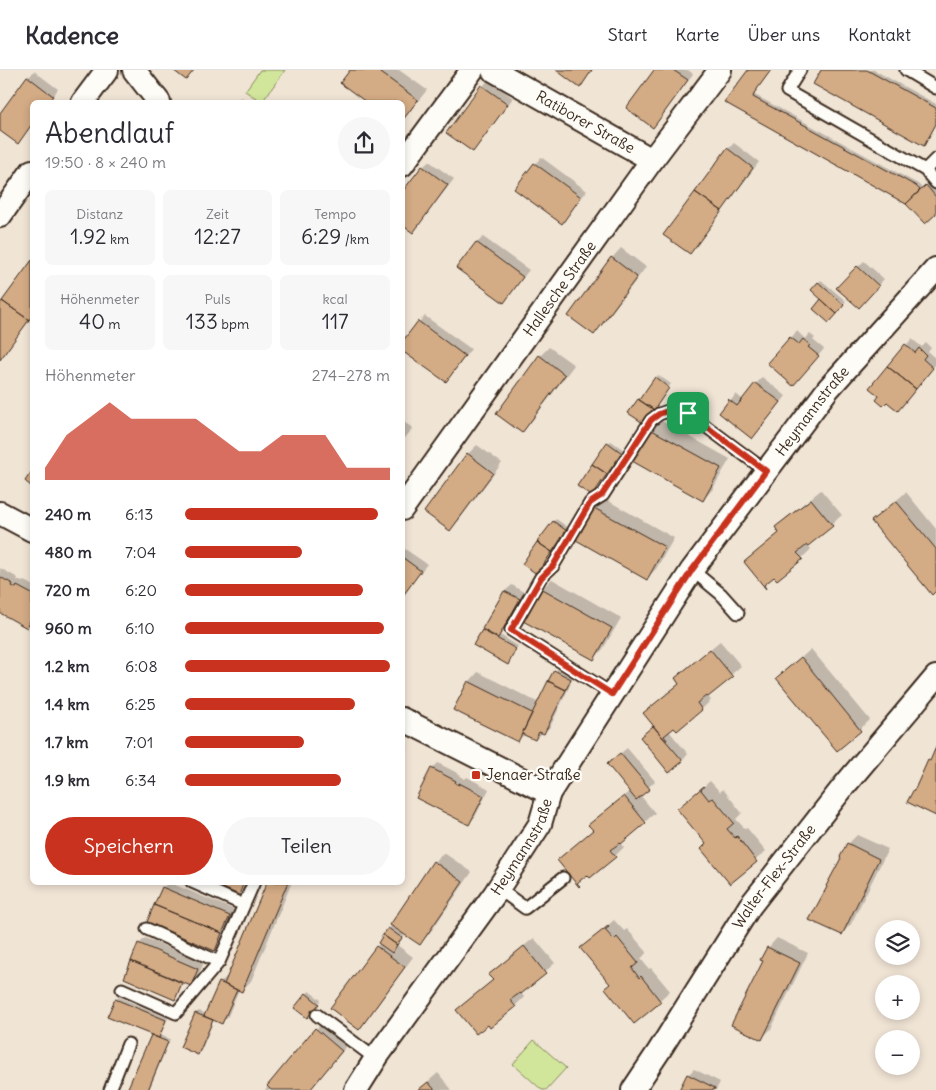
<!DOCTYPE html>
<html lang="de">
<meta charset="utf-8">
<style>
:root{--surface:#fff;--page:#f7f7f7;--text:#2b2b33;--muted:#7c7c81;--line:#e1e1e2;--accent:#c8321e}
body{margin:0;font-family:Delius,sans-serif;background:var(--page);color:var(--text);height:100vh;display:flex;flex-direction:column;font-size:19px;white-space:nowrap}
*{box-sizing:border-box;margin:0}
p{font-size:16px;color:var(--muted)}
.icon{flex:none;width:28px;height:28px;fill:none;stroke:currentColor;stroke-width:2;stroke-linecap:round;stroke-linejoin:round}
.map{position:relative;flex:1;overflow:hidden}
.side{position:absolute;left:30px;top:30px;width:375px;height:785px;display:flex;flex-direction:column;background:var(--surface);border-radius:8px;box-shadow:0 2px 8px #0003}
.side>*{flex:none}
.tools{position:absolute;left:875px;top:850px;display:grid;gap:10px}
.tools a{display:grid;place-items:center;width:45px;height:45px;border-radius:50%;background:var(--surface);box-shadow:0 2px 8px #0003;font-size:25px}
.pin{position:absolute;display:grid;place-items:center;width:42px;height:42px;color:#fff;margin:-21px;border-radius:10px;box-shadow:0 2px 8px #0006}
.round{display:grid;place-items:center;flex:none;width:52px;height:52px;border-radius:26px;background:var(--page)}
.summary{display:flex;align-items:center;justify-content:space-between;height:85px;padding:0 15px}
h1{font-size:28px;font-weight:600;line-height:38px}
.metrics{display:grid;grid-template-columns:repeat(3,1fr);gap:8px;height:85px;padding:5px 15px}
.metrics div{display:grid;align-content:center;border-radius:8px;background:var(--page);text-align:center}
.metrics b{font-size:21px;font-weight:600}
.metrics small{font-size:14px;font-weight:400}
.metrics p{font-size:14px}
.chart{height:140px;padding:10px 15px}
.chart p{display:flex;justify-content:space-between}
.chart svg{width:100%;height:90px;margin-top:5px;fill:var(--accent);opacity:.7}
.action{display:flex;gap:10px;margin-top:auto;padding:10px 15px}
.action a{flex:1;height:58px;border-radius:30px;background:var(--accent);color:#fff;font-size:20px;font-weight:600;line-height:58px;text-align:center}
.action a+a{background:var(--page);color:var(--text)}
ul{padding:0 15px;list-style:none;font-size:16px}
li{display:grid;grid-template-columns:80px 60px 1fr;align-items:center;height:38px}
li i{height:12px;border-radius:6px;background:var(--accent)}
header{display:flex;align-items:center;gap:30px;box-sizing:border-box;height:70px;padding:0 25px;background:var(--surface);border-bottom:1px solid var(--line)}
header strong{font-size:24px}
nav{display:flex;gap:28px;margin-inline-start:auto;font-size:18px}
.map>svg:first-child{display:block}
</style>
<header>
<strong>Kadence</strong>
<nav><a>Start</a><a>Karte</a><a>Über uns</a><a>Kontakt</a></nav>
</header>
<div class="map">
<svg width="936" height="1020" viewBox="0 0 936 1020">
<rect width="100%" height="100%" fill="#f0e4d5"/>
<filter id="ink" filterUnits="userSpaceOnUse"><feTurbulence type="fractalNoise" baseFrequency=".02" numOctaves="2"/><feDisplacementMap in="SourceGraphic" scale="10" xChannelSelector="R" yChannelSelector="G"/><feConvolveMatrix kernelMatrix="1 2 1 2 8 2 1 2 1" color-interpolation-filters="sRGB"/></filter>
<g filter="url(#ink)">
<path fill="#d1e69b" stroke="#86885c" d="M260 0H285L262 32 245 21Z
M534 970 566 998 546 1020H542L513 994Z"/>
<path fill="#0003" d="M351 0H399L427 20 402 51V32H368L342 13Z
M656 0H688L693 4 652 57Z
M750 0H770L757 17 755 25 918 114 923 119 932 110 936 114V142L925 152 907 133 726 32Z
M822 0H874L936 34V54L926 71Z
M34 1 58 19 49 32H32V55L18 72 0 59V45Z
M488 10 513 28 473 81 448 62Z
M241 27 243 28 242 29 247 32H236Z
M734 73 759 92 690 183 728 79Z
M541 87 587 121 562 152 516 119Z
M429 91 454 109 413 162 423 97Z
M483 167 529 200 504 232 477 173Z
M621 178 646 197 603 254 594 264 612 188Z
M864 191 884 209 865 230 837 218Z
M32 192V246L0 290V236Z
M821 210 846 231 831 248 823 229 812 220Z
M425 246 471 279 446 311 419 252Z
M797 261 805 269 810 264 815 268 813 270 824 279 799 308 769 293Z
M912 269 922 277 926 273 931 278 928 282 936 289V294L904 333 881 326 906 275Z
M549 277 574 295 531 352 522 362 540 286Z
M658 305 671 314 645 349 656 308Z
M762 307 786 326 758 362 721 343 736 324 743 330Z
M660 350 730 389 712 420 703 430 651 360Z
M402 351 413 358 402 372Z
M611 371 624 380 595 422 608 373Z
M477 375 502 393 459 450 450 460 468 384Z
M821 420 842 445 808 475 811 479 802 488 745 492 780 462 777 458 786 448Z
M906 422 936 459V519L883 442Z
M605 429 674 468 656 499 647 508 578 470 595 439Z
M556 449 569 458 539 500 554 452Z
M402 477 427 494 402 527Z
M0 498 18 508 17 510 23 512 24 511 32 515V550L26 556 0 543Z
M552 509 621 548 603 579 594 589 542 519Z
M512 515 525 523 504 561 500 565 518 576 510 590 475 575 505 521Z
M720 571 741 596 707 626 711 630 702 639 677 659 674 656 669 661 688 684 682 690 647 661 655 655 645 643 680 613 686 599Z
M811 579 870 650 837 679 778 608Z
M558 598 573 606 570 613H571L550 657 535 669 525 664 518 670 469 612 478 602 539 633Z
M402 674 408 677 402 687Z
M627 678 655 711 640 725 655 743 621 773 624 777 615 786 558 790 594 759 599 746 630 721 615 688Z
M438 693 461 705 460 706 465 709 467 707 489 719 475 747 469 753 432 699Z
M710 711 720 722 723 719 742 743 736 749 745 759 747 758 766 781 730 812 708 774 678 739Z
M857 765 888 779 851 854 842 864 820 833 848 774Z
M444 783 472 802 429 864 420 874 405 864 397 875 413 887 368 948 359 958 377 877 434 792Z
M168 812 235 840 228 856 225 859 215 880 163 818Z
M268 812H292L251 911 242 920 239 919 228 946 222 952 214 949 201 981 198 983 196 943 199 941 206 944 220 913 226 907 228 908Z
M614 850 624 861 627 859 647 882 641 889 649 899 651 898 670 921 635 952 612 914 592 869Z
M145 868 204 892 197 909 191 915 183 906 175 927 125 907 139 874Z
M534 868 555 893 521 923 524 927 515 936 458 940 493 910 499 896Z
M777 868 808 883 771 959 762 968 764 891 768 878Z
M309 921 321 930 310 944 307 924Z
M119 927 168 948 160 965 170 969 149 1020H129L152 964 116 929Z
M325 949 351 971 310 1020H265Z
M694 999 720 1012 716 1020H680L688 1005Z
M438 1003 452 1020H418Z"/>
<path fill="#d3ab85" stroke="#3b2a1e" d="M173 0H194L186 10Z
M350 0H377L418 30 402 51V32H366L340 13Z
M556 0H592L580 18Z
M654 0H673L688 10 653 58 626 38Z
M748 0H771L755 22 753 27 916 116 920 120 906 134 724 32Z
M821 0H867L936 38V54L924 76 813 14Z
M27 6 53 26 48 32H32V54L18 74 0 61V43Z
M481 15 508 34 473 82 446 63Z
M727 78 753 98 722 141 695 122Z
M534 93 581 127 562 154 514 119Z
M422 96 448 115 413 163 402 155V122Z
M926 115 936 127V144L925 154 906 134Z
M695 122 722 141 690 184 663 165Z
M476 172 523 207 504 233 456 198Z
M611 187 637 207 594 265 568 246Z
M32 190V245L29 250 2 231Z
M857 196 879 216 859 238 836 218Z
M818 212 844 235 837 244 811 220Z
M821 229 837 244 829 253 813 239Z
M2 231 29 250 0 290V234Z
M418 251 465 286 446 312 402 281V272Z
M790 267 799 274 803 269 810 275 808 277 819 286 793 316 767 293Z
M905 274 915 283 919 278 926 285 923 289 933 298 916 319 887 296Z
M539 285 565 305 522 363 496 344Z
M887 296 916 319 898 341 887 332 883 336 876 330 879 326 869 318Z
M655 307 669 318 654 340 639 330Z
M755 313 781 332 752 369 719 343 729 330 728 329 737 336Z
M638 329 653 339 643 353 628 343Z
M650 359 721 398 703 431 632 391Z
M607 372 622 383 607 404 592 394Z
M467 383 493 403 450 461 424 442Z
M592 394 607 404 592 426 577 416Z
M32 401V417L25 411Z
M811 429 833 456 808 476 807 475 797 483 803 489 777 510 774 507 764 515 766 519 744 492 779 463 775 457Z
M896 431 936 479V521L932 525 871 451Z
M594 438 665 477 647 510 576 470Z
M553 451 567 461 552 482 537 472Z
M537 472 552 482 537 504 522 494Z
M402 487 421 501 402 527Z
M0 507 13 514 12 516 16 518 17 516 32 524V546L27 558 0 543Z
M541 518 612 558 594 590 523 551Z
M504 521 520 529 498 568 482 559Z
M482 560 516 579 508 595 473 575Z
M710 579 733 607 708 627 706 626 697 633 702 640 677 661 674 658 664 666 667 670H665L643 643 679 614 675 608Z
M801 587 861 661 837 681 776 608Z
M554 600 571 609 566 620 548 611Z
M468 611 532 643 518 672 453 640Z
M548 611 566 620 544 664 539 662 535 670 522 664Z
M653 656 683 691 669 703 640 667Z
M936 677V746L907 732 914 719H915L928 690 930 691Z
M620 683 650 719 636 730 607 694Z
M431 698 456 711 455 713 459 715V713L484 726 469 755 416 728Z
M704 716 701 720 709 730 713 728 734 753 727 759 735 768 737 766 757 792 730 814 701 779 706 774 677 739Z
M624 726 646 753 621 774 620 773 610 780 616 787 590 808 587 805 577 813 580 816 579 817 557 790 593 760 588 755Z
M847 773 879 789 842 865 809 850 827 817 826 816 841 788 840 787Z
M433 791 463 812 420 875 390 855Z
M209 812H244L239 825Z
M267 812H288L242 922 224 914Z
M162 817 230 846 222 863 154 835Z
M154 835 222 863 215 881 147 852Z
M608 856 609 857 605 860 614 870 617 867 638 893 632 898 639 908 641 906 661 932 634 954 605 918 610 914 580 878Z
M388 858 402 868 397 875 383 865Z
M383 865 397 875 392 883 378 873Z
M138 873 198 899 191 916 131 891Z
M376 876 405 897 359 960 330 938Z
M524 876 546 904 521 924 520 923 510 930 516 937 490 958 488 955 476 964 456 940 493 910 488 905Z
M767 877 800 893 762 970 731 955 763 891 760 890Z
M131 891 182 913 175 930 124 908Z
M219 912 237 920 222 954 204 946Z
M306 923 319 934 307 948 294 938Z
M115 929 166 950 159 968 107 947Z
M195 943 213 950 198 985 180 977Z
M315 958 342 981 310 1020H271L267 1016Z
M151 965 168 972 148 1020H127Z
M687 1004 715 1018 714 1020H679Z
M428 1012 435 1020H418Z"/>
<g fill="none" stroke-linecap="round" stroke-linejoin="round">
<defs>
<path id="lane" d="M800 0 787 21 925 100 936 89
M906 0 936 18
M925 100 936 113
M692 500 721 524 738 543
M612 624 511 560 541 507 553 496 590 433 603 425 651 350 659 344 671 340 688 343 766 401
M192 812 244 835
M499 819 525 838 563 808
M147 859 219 892
M122 919 176 943 219 892 254 812
M317 945 376 989
M110 1020 128 974"/>
<g id="street">
<path d="M134 0 159 32"/>
<path id="s1" d="M493 0 652 90"/>
<path d="M83 32 107 0"/>
<path d="M402 95 472 0"/>
<path d="M0 146 32 101"/>
<path id="s2" d="M402 439 652 90 720 0"/>
<path d="M0 443 32 460"/>
<path d="M402 649 549 723"/>
<path id="s3" d="M356 1020 378 985 494 825 540 754 549 723 692 500 828 319 936 199"/>
<path id="s4" d="M633 1020 659 981 750 836 844 716 936 607"/>
</g>
</defs>
<use href="#lane" stroke="#3b2a1e" stroke-width="15"/>
<use href="#street" stroke="#3b2a1e" stroke-width="26"/>
<use href="#lane" stroke="#fdfcf7" stroke-width="11"/>
<use href="#street" stroke="#fdfcf7" stroke-width="22"/>
</g>
</g>
<g fill="none" stroke-linecap="round" stroke-linejoin="round" filter="url(#ink)">
<defs>
<path id="route" d="M670 340 688 343 766 401 692 500 612 624 511 560 541 508 553 496 590 433 602 425 651 350 659 344Z"/>
</defs>
<use href="#route" stroke="#fff" stroke-width="10"/>
<use href="#route" stroke="#c8321e" stroke-width="6"/>
</g>
<rect fill="#c8321e" stroke="#fdfcf7" stroke-width="2" x="471" y="700" width="10" height="10" rx="2.5"/>
<g text-anchor="middle" stroke-width="4.5" stroke-linejoin="round" paint-order="stroke">
<g font-size="15" fill="#3b2a1e" stroke="#fdfcf7">
<text dy="5" stroke="none"><textPath href="#s1" startOffset="106">Ratiborer Straße</textPath></text>
<text dy="5" stroke="none"><textPath href="#s2" startOffset="271">Hallesche Straße</textPath></text>
<text dy="5" stroke="none"><textPath href="#s3" startOffset="820">Heymannstraße</textPath></text>
<text dy="5" stroke="none"><textPath href="#s3" startOffset="295">Heymannstraße</textPath></text>
<text dy="5" stroke="none"><textPath href="#s4" startOffset="256">Walter-Flex-Straße</textPath></text>
</g>
<g font-size="15" fill="#3b2a1e" stroke="#fdfcf7" text-anchor="start">
<text x="486" y="710">Jenaer Straße</text>
</g>
</g>
</svg>
<div class="tools">
<a><svg class="icon" aria-label="layers" viewBox="0 0 24 24"><path d="M12 4l9 5-9 5-9-5zM3 14l9 5 9-5"/></svg></a>
<a>+</a>
<a>−</a>
</div>
<div class="pin" style="left:688px;top:343px;background:#1e9e55"><svg class="icon" aria-label="arrive" viewBox="0 0 24 24"><path d="M6 21V4h12l-3 4 3 4H6"/></svg></div>
<section class="side">
<div class="summary"><div><h1>Abendlauf</h1><p>19:50 · 8 × 240 m</p></div><a class="round"><svg class="icon" aria-label="share" viewBox="0 0 24 24"><path d="M12 15V3M7 8l5-5 5 5M5 13v7h14v-7"/></svg></a></div>
<div class="metrics">
<div><p>Distanz</p><b>1.92<small> km</small></b></div>
<div><p>Zeit</p><b>12:27</b></div>
<div><p>Tempo</p><b>6:29<small> /km</small></b></div>
</div>
<div class="metrics">
<div><p>Höhenmeter</p><b>40<small> m</small></b></div>
<div><p>Puls</p><b>133<small> bpm</small></b></div>
<div><p>kcal</p><b>117</b></div>
</div>
<div class="chart"><p><span>Höhenmeter</span>274–278 m</p>
<svg viewBox="0 0 160 44" preserveAspectRatio="none"><path d="M0 44V38L10 22L20 14L30 6L40 14L50 14L60 14L70 14L80 22L90 30L100 30L110 22L120 22L130 22L140 38L150 38L160 38V44z"/></svg>
</div>
<ul>
<li><b>240 m</b>6:13<i style="width:94%"></i></li>
<li><b>480 m</b>7:04<i style="width:57%"></i></li>
<li><b>720 m</b>6:20<i style="width:87%"></i></li>
<li><b>960 m</b>6:10<i style="width:97%"></i></li>
<li><b>1.2 km</b>6:08<i style="width:100%"></i></li>
<li><b>1.4 km</b>6:25<i style="width:83%"></i></li>
<li><b>1.7 km</b>7:01<i style="width:58%"></i></li>
<li><b>1.9 km</b>6:34<i style="width:76%"></i></li>
</ul>
<div class="action"><a>Speichern</a><a>Teilen</a></div>
</section>
</div>
